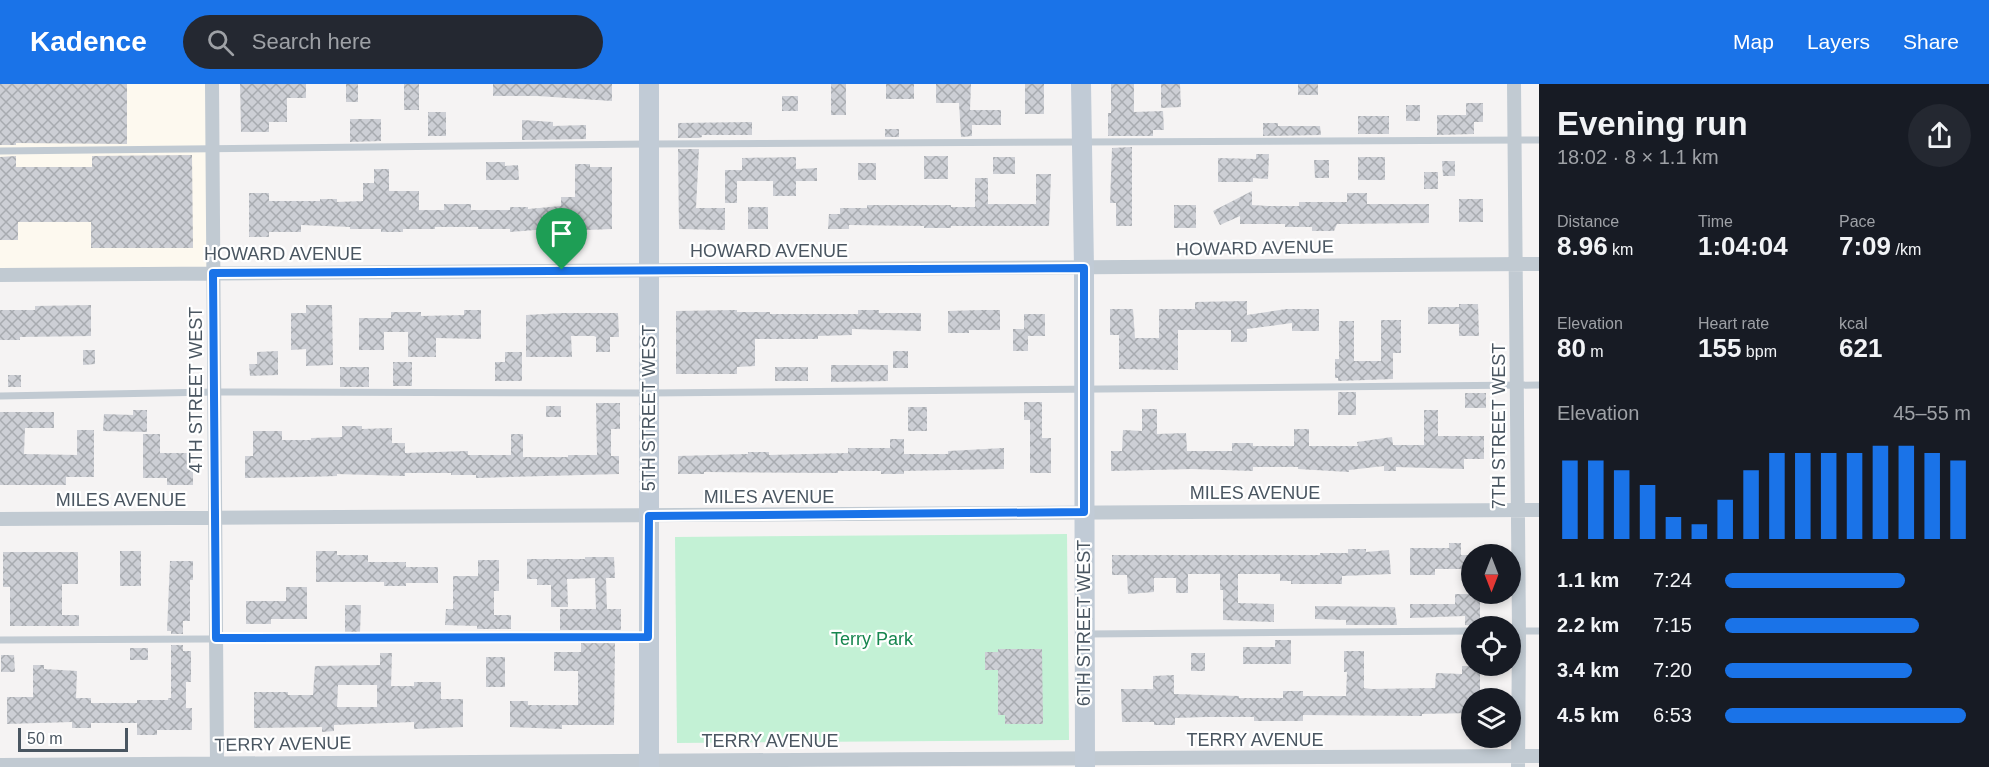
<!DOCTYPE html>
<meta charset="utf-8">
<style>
:root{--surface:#171b24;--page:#242831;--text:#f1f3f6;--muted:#9ea1a6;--accent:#1a73e8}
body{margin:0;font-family:Arial,sans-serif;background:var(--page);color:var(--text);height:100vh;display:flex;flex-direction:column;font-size:22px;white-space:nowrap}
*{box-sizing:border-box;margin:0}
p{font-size:20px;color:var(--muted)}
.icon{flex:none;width:33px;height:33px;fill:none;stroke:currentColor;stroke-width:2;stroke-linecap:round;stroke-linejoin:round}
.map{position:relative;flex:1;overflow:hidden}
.drawer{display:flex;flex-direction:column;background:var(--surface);width:450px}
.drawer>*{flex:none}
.needle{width:39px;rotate:180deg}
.tools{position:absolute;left:1461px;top:460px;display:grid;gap:12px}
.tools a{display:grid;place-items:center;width:60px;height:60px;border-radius:50%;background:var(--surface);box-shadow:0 3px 9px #0003;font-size:30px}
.scale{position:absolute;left:18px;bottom:15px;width:110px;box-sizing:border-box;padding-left:6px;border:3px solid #4a5661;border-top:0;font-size:16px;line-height:21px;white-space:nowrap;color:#4a5661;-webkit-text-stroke:4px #fff;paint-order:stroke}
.pin{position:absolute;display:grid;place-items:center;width:51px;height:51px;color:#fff;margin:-62px -26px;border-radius:50% 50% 50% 0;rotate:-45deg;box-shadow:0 0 6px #0007}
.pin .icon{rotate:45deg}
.round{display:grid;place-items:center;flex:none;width:63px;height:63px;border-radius:32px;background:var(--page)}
.overview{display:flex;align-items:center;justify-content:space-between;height:102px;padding:0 18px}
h1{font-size:33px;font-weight:800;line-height:45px}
.figures{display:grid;grid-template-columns:repeat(3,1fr);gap:9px;height:102px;padding:6px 18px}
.figures div{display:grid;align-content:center}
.figures b{font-size:26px;font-weight:800}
.figures small{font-size:16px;font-weight:400}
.figures p{font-size:16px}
.chart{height:168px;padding:12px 18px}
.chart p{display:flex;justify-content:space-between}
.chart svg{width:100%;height:108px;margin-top:6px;stroke:var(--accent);stroke-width:6}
ul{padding:0 18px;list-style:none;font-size:20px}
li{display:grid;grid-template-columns:96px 72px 1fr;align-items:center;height:45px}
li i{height:15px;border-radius:8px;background:var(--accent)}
header{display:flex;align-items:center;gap:36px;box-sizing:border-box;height:84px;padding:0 30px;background:var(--accent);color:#fff}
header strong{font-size:28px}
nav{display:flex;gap:33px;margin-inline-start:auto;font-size:21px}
.search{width:420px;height:54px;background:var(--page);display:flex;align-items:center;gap:15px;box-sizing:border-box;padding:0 21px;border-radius:33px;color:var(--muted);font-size:22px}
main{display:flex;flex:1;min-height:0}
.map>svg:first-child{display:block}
</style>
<header>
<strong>Kadence</strong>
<div class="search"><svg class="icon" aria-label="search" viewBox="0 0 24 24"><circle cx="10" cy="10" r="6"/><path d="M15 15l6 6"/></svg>Search here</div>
<nav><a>Map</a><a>Layers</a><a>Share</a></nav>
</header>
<main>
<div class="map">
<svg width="1539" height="683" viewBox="0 0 1539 683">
<defs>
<pattern id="building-cross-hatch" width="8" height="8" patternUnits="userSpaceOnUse" patternTransform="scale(1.5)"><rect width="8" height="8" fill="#cdcfd5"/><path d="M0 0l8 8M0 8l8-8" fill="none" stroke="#a8abb0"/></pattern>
</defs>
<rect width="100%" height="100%" fill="#f5f3f3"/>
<path fill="#fdf9ef" d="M0 0H212L213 188 0 191Z"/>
<path fill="#c3f1d5" d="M1067 450 1069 656 677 659 675 453Z"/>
<path fill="url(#building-cross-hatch)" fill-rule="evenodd" d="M0 0H127V60L16 59V61H0Z
M240 0H306V14H287V38H269V48H241Z
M346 0H358V18H346Z
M404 0H419V26H404Z
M493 0H612V17L538 12H493Z
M831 0H846V31H831Z
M886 0H914V15H886Z
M936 0H971L970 26H1001V41H972V52L961 53 959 19H936Z
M1025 0H1044V30H1025Z
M1111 0H1134V28L1163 27 1164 46H1153V52H1108V29H1111Z
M1161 0H1180L1181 23 1161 24Z
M1298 0H1318V11H1298Z
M782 12H798V27H782Z
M1466 19H1483V38H1474V50L1437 51V31H1466Z
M1406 21H1420V37H1406Z
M428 28H446V52H428Z
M1358 32H1389V50H1358Z
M350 35H381V57L350 58Z
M522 36 553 38V42L586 41V55L522 56Z
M752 38V51H702V53L699 54H678V39Z
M1263 39H1278V42H1320L1321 51 1263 52Z
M885 45H899V53H885Z
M1132 63V142H1116V119H1110L1112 64Z
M678 65H699L696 124H725V146L679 145Z
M1256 70H1269L1268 95 1253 94V98H1218V74L1256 75Z
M192 71 193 164H91V138H18V156H0V73L16 72V83H92V72Z
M924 72H948V95H924Z
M796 73V85L817 84V97H796V112H773V97H737V119H725V86H742V74Z
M993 73H1015V90H993Z
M1358 73H1385V96H1358Z
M1314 76H1329V94H1315Z
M1442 77H1455V92H1443Z
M486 78H505V82L518 81 519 96H486Z
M858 79H876V96H858Z
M575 80H590V83H612V145L561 147V144L510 148V145H478V143H435V145H403V148H381V145H350V143L301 141V148H269V153H249V109H269V117H320V115H337V118L363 117V99H374V85H389V107H419V126H444V120H471V126H510V123H528V125L561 122V113H575Z
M1424 88H1438V105H1424Z
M1036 90H1051L1049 142H951V144H924V142L849 141V145H828L829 130H840V124H867V121H951V123H975V94H988V120H1036Z
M1252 107V121L1268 122H1299V118H1347V109H1367V120H1429V139L1337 140 1334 147H1312V143H1285V140H1240V132L1220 141 1213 127Z
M1459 115H1483V138H1459Z
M1174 121H1196V144H1174Z
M748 123H768V145H748Z
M1247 217V231L1286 225H1319V247H1292V239L1247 245V258H1231V246H1178V286L1119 285V251H1110V225H1133L1135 254H1159V225H1195V218Z
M1459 220H1478L1479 252H1459V240H1428V223H1459Z
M91 221V252L20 253V256H0V226H35V222Z
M306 221H332L333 281 306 282V265L291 266V229H306Z
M464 226H481V255L436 254V273H408V248H384V266H359V234H391V228H421V232L464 231Z
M737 226V228H770V230H858V226H879V229H921V247L852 245V251L818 252V255H755V282L737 283V290H676V227Z
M982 226H1000V246H969V249H948V227Z
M563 229H618L619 253H610V268H596V253L594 252H571L572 273H526V231Z
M1024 230H1045V252H1028V267H1013V245H1024Z
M1381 236H1401V269H1393V295L1338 297V294H1335V275H1339V237H1354V277H1381Z
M83 266H95V280L83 281Z
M278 267V291L250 292 249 280H257V268Z
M893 267H908V284H893Z
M505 268H522V297H495V278H505Z
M393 278H412V302H393Z
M831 281H888V297L831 298Z
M340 283H369V303H340Z
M775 283H808V297H775Z
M8 291H21V303H8Z
M1338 308H1356V331H1338Z
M1465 309H1486V324H1465Z
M1024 318H1042V354H1051V389H1030V336H1024Z
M596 319H620V345H611V372H619V390L476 394V391H451V389H405V392L337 390V392L305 393 245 394V372H253V347H282V356H311V354L342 353V342H362V345L392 344V359H405V369L468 367V371H511V350H523V373H568V371H597Z
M546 322H561V333H546Z
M908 323H927V347H908Z
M1142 325H1157V350L1186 349 1187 367H1232V359H1253V362H1294V345H1309V362H1358L1357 358 1392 353 1393 361H1424V326H1438V352H1484V375H1464V385L1396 383V387H1384V382L1349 386V388L1298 385V383H1253V387L1192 385 1111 387V367H1122L1123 346 1142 347Z
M133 326H147V348L103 347 104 330 133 331Z
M0 328H54V344H25L24 370 77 371V346H94V393H66V401H0Z
M143 350H160V369H193V401H167V394H143Z
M890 355H904V370H948V367L1004 364V385L904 387V390H881V387H838V389L704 388V390H678V372L748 370V368H769V371L848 369V364H890Z
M1449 459H1461V471H1472V485H1435V491H1410V464H1449Z
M1348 465H1366V468L1389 466 1391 490 1342 492V500H1291V497H1280V490H1238V519L1274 520V538L1223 536V506H1220V490H1188V509H1176V494H1154V508L1128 510 1127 491H1112V471H1320V469H1348Z
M120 467H141V502H120Z
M316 467H337V471H368V478H406V483H438V499H406V502H384V498H316Z
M3 468H78V500H62V531H79V542H10V503H3Z
M585 473H614L615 494H606L607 525H621V546H560V525H596L595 494 567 495 568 523H551V501H537V495H527V475H585Z
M478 476H499V507H494V531H511V545H477V542L445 541 446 525H453V492H478Z
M170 477H193V496H190V537H183V550H171V547H167Z
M286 503H307V535H271V540H246V517H286Z
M1455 510H1480V542L1465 541V532L1410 534V520H1455Z
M345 521H361L360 549 345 548Z
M1315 522 1395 523 1397 541H1346V536L1315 535Z
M1275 556H1291V580H1243V563H1275Z
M581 559H615L614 641H562V645L510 643V617H528V621H578V587H554V568H581Z
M171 561H183V567H191V598H186V624H192V646H157V651H137V639H91V644H72V638L7 640V613H33V581H44V585L77 587 76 614H91V619H137V616H168V614H171Z
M130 564H148V576H130Z
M998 565H1042L1043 640H1005V631H998V586H985V568H998Z
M1344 567H1364V604L1372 605 1435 604 1436 589 1462 590V582H1480V615H1472V629L1422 630V632L1303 631V637H1254V633H1205L1175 634V641H1154V638H1122L1121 605H1153V592L1174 591V610L1239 612V614H1283V607H1303V612H1346L1347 588H1344Z
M380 569H392L391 602H414V598H441V615H463V643L414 645V638L334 641V647L322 648V643L254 644V608H288V611H313L315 582 380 581ZM338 601H377V623H337Z
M1191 569H1205V587H1191Z
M1 571H14L15 588H1Z
M486 573H505V603H486Z"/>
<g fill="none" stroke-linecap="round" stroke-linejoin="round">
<path stroke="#c1cad2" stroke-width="7" d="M0 67 649 60 1539 56
M0 312 214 308 649 309 1539 301
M1510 547H1539
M1087 550 1472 547
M0 556 648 553"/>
<path stroke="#c1cad2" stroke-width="14" d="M212 0 217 683
M1514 0 1519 547 1518 683
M0 191 1539 180
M0 435 1539 426
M0 681C513 675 1026 676 1539 672"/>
<path stroke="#c1cbd6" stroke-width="20" d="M649 0V683
M1081 0 1084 184 1085 683"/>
</g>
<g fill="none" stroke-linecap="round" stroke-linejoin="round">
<defs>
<path id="route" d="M1084 184V428L649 432 648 553 216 554 213 189Z"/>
</defs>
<use href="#route" stroke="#fff" stroke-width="12"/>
<use href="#route" stroke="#1a73e8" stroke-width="8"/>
</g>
<g text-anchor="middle" stroke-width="4.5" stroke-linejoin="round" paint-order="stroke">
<g font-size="18" fill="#4a5661" stroke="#fff">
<text transform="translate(1255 164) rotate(-1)" y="6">HOWARD AVENUE</text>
<text x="769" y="173">HOWARD AVENUE</text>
<text x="283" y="176">HOWARD AVENUE</text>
<text transform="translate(196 306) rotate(-90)" y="6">4TH STREET WEST</text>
<text transform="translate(649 324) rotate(-90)" y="6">5TH STREET WEST</text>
<text transform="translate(1499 342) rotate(-90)" y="6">7TH STREET WEST</text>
<text x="1255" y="415">MILES AVENUE</text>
<text x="769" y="419">MILES AVENUE</text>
<text x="121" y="422">MILES AVENUE</text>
<text transform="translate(1084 539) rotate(-90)" y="6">6TH STREET WEST</text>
<text x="1255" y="662">TERRY AVENUE</text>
<text x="770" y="663">TERRY AVENUE</text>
<text transform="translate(283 660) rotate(-1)" y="6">TERRY AVENUE</text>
</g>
<g font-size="18" fill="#17864f" stroke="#fff">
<text x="872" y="561">Terry Park</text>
</g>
</g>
</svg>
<div class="tools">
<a><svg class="needle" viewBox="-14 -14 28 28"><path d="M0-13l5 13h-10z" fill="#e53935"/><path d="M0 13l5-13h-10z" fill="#9ea1a6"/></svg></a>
<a><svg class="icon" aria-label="locate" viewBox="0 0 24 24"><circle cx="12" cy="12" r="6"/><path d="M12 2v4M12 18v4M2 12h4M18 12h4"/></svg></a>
<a><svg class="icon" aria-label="layers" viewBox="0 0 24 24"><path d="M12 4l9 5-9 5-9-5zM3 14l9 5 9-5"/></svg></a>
</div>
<div class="scale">50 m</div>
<div class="pin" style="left:562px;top:186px;background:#1e9e55"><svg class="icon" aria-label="arrive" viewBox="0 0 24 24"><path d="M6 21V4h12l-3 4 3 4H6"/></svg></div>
</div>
<section class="drawer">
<div class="overview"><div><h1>Evening run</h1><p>18:02 · 8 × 1.1 km</p></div><a class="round"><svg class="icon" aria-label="share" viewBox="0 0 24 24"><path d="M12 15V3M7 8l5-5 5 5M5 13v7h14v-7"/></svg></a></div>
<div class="figures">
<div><p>Distance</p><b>8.96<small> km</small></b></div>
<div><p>Time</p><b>1:04:04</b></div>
<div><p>Pace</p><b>7:09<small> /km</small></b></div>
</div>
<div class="figures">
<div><p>Elevation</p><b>80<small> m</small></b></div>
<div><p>Heart rate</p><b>155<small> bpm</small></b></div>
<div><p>kcal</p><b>621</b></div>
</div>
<div class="chart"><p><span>Elevation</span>45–55 m</p>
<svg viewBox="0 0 160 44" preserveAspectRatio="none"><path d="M5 44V12M15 44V12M25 44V16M35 44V22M45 44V35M55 44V38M65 44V28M75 44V16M85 44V9M95 44V9M105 44V9M115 44V9M125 44V6M135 44V6M145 44V9M155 44V12"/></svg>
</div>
<ul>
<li><b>1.1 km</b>7:24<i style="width:73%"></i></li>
<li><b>2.2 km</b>7:15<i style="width:79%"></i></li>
<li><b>3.4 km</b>7:20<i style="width:76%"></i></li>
<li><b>4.5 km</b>6:53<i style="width:98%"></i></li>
</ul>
</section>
</main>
